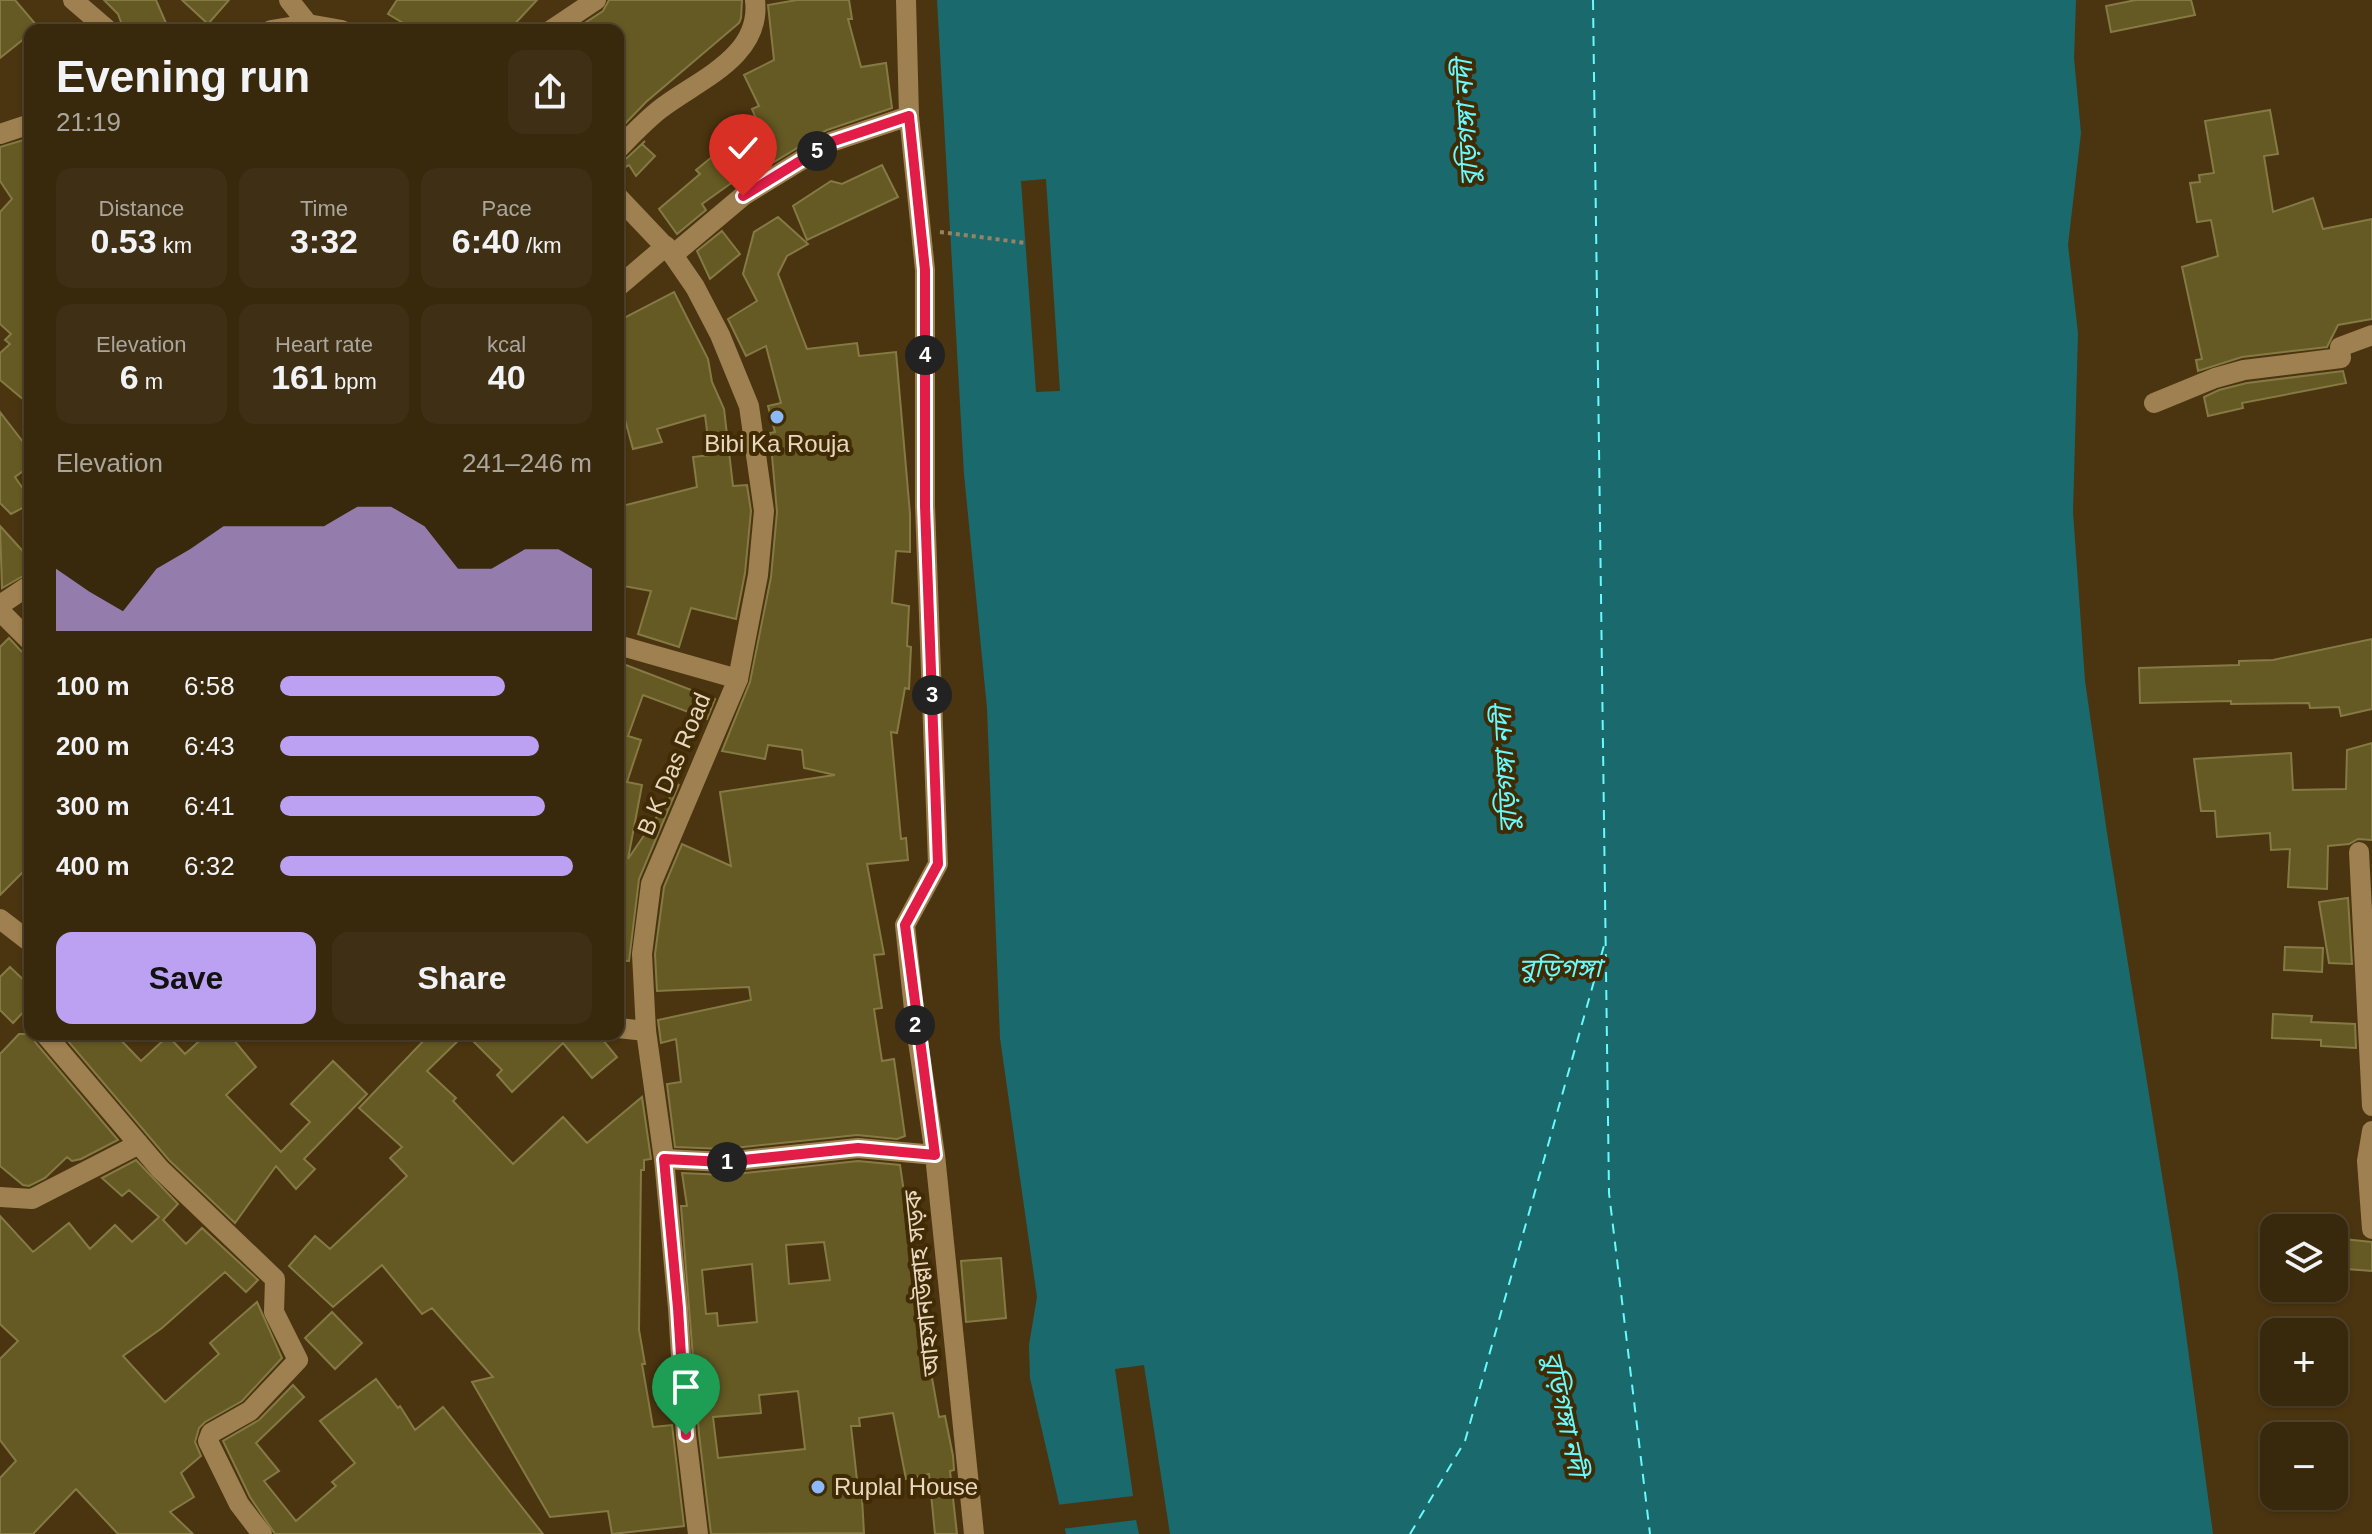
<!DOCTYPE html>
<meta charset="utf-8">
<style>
:root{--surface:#38280c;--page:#3f3015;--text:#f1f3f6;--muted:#aba69d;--line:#52442d;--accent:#bca0f2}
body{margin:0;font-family:Helvetica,"Noto Sans Bengali",sans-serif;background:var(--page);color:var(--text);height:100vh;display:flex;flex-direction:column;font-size:30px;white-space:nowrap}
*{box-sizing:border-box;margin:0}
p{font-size:26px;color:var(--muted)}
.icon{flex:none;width:44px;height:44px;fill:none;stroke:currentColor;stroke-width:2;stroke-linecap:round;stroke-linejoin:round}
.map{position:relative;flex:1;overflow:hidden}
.panel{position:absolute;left:24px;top:24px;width:600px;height:1016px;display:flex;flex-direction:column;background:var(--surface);border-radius:16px;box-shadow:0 2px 6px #0004,0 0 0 2px var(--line)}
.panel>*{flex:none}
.buttons{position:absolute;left:2260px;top:1214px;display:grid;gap:16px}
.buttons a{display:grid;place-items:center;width:88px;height:88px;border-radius:16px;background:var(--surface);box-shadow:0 2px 6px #0004,0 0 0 2px var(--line);font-size:40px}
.pin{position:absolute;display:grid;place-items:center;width:68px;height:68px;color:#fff;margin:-82px -34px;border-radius:50% 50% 50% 0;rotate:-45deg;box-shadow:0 0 8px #0007}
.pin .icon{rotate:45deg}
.km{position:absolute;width:40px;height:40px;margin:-20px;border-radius:50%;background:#222;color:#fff;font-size:22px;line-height:40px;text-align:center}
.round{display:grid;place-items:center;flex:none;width:84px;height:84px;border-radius:16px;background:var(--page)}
.overview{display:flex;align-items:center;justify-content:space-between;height:136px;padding:0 32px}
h1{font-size:44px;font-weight:700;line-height:60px}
.stats{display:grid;grid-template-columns:repeat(3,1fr);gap:12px;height:136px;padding:8px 32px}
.stats div{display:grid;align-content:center;border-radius:16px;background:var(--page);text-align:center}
.stats b{font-size:34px;font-weight:700}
.stats small{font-size:22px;font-weight:400}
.stats p{font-size:22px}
.chart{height:224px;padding:16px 32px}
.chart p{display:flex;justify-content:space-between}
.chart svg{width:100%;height:144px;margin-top:8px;fill:var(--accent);opacity:.7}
.cta{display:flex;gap:16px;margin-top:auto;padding:16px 32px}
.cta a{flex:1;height:92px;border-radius:16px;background:var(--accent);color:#111;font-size:32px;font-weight:700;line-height:92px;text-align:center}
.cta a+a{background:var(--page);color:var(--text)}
ul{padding:0 32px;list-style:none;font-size:26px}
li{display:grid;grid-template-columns:128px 96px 1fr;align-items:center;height:60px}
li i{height:20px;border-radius:10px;background:var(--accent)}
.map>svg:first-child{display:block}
</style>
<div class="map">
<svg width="2372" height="1534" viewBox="0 0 2372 1534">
<rect width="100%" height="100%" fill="#4b3510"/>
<path fill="#1a6a6d" d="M937 0H2076L2074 58 2081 133 2068 245 2078 333 2073 512 2085 681 2107 833 2178 1275 2213 1534H1066L1030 1378 1029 1345 1037 1297 1000 1038 987 708 964 474Z"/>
<path fill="#4b3510" d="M1046 179 1060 391 1036 392 1021 181Z
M1144 1365 1170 1534H1139L1136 1520 1061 1529 1056 1505 1133 1496 1115 1369Z"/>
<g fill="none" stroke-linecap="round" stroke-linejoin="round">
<path stroke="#6af9fd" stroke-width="2" stroke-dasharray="10 8" stroke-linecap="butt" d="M1593 0 1609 1193 1650 1534
M1410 1534 1465 1441 1605 942"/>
</g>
<path fill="#655a23" stroke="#857a44" stroke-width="2" fill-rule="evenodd" d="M0 0H15L38 27 30 30V34L0 58Z
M104 0H156L169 30H124L118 14Z
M182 0H229L208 24Z
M397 0H537L509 30H415L388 14Z
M609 0H742L741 18 739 23 646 102 618 131V30H574L603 11Z
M797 0H849L852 19H848L861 67 886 63 892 108 827 130 774 162 752 109 759 106 744 75 774 60 768 5Z
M2136 0H2191L2195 15 2111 32 2106 6Z
M2270 110 2278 154 2264 156 2273 212 2313 198 2323 229 2372 219V319L2338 325 2327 347 2242 357 2198 371 2196 360 2202 359 2182 267 2218 256 2211 220 2197 222 2190 183 2200 182 2199 175 2214 173 2205 121Z
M30 138V405L0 380V353L10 344 5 340 11 334 0 324V212L12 199 0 181V147Z
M645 141 642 144 655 156 636 176 629 165 618 171V162L627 158Z
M713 156 737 179 702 204 706 210 677 234 659 209 700 174 696 170Z
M882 165 898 197 807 240 793 206 831 181 842 184Z
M778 217 808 244 787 256 778 274 807 349 857 343 859 356 896 352 910 514V552L896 551 892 603 909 606 907 646 911 647 909 689 905 688 897 733 891 732 901 839 906 838 908 860 867 864 884 954 874 955 882 1008 874 1009 882 1061 894 1059 905 1136 897 1139 857 1135 725 1149 675 1147 667 1084 681 1082 676 1039 661 1043 658 1020 751 1000 749 987 657 991 655 954 664 887 682 844 731 866 720 792 835 775 804 768 802 750 768 745 765 759 722 751 750 682 771 577 777 512 770 433 775 432 768 406 781 403 766 346 746 356 728 319 757 301 743 274 754 232Z
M722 231 740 254 710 279 697 251Z
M674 292 708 359 712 382 724 409 733 486 747 485 751 511 745 573 736 619 691 608 679 647 638 634 651 591 618 585V507L697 487 693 457 710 455 705 415 657 429 662 442 633 449 624 416 618 420V321Z
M2343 371 2346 383 2242 403 2243 408 2208 416 2204 397 2219 390 2247 383Z
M0 412 30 451V466L15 477 30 499V504L11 514 0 503Z
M0 526 30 559V572L2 588Z
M9 638 21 651 30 654V865L0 895V647Z
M2372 639V709L2341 716 2339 707 2310 708 2309 703 2231 704V701L2140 703 2139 668 2239 665V661L2273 660Z
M618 662 715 699 707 719 643 695 628 736 641 740 627 782 642 785 628 859 679 784 639 879 629 961 618 960V873L625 863 618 862Z
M2372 743V840L2358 839 2349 844 2328 846 2327 889 2288 887 2290 849 2271 850 2270 833 2217 837 2215 811H2201L2194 759 2291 753 2293 790 2346 789 2347 750Z
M2348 898 2352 964 2329 963 2319 902Z
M2285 947 2323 948 2322 972 2284 970Z
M10 967 30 986V1005L13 1023 0 1010V977Z
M2273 1014 2312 1016 2311 1022 2355 1024 2356 1048 2321 1046V1040L2272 1038Z
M19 1034H32L35 1042 118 1140 81 1159 72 1161 67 1157 45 1178 29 1186 23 1185 0 1166V1054Z
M62 1034H115L141 1061 168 1036 185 1054 207 1034H229L256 1067 226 1095 281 1152 310 1122 291 1104 333 1061 367 1094 304 1159 315 1169 296 1189 276 1166 235 1223 169 1160Z
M430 1034H465L427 1071 456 1098 453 1101 513 1164 563 1117 587 1143 642 1097 651 1159 644 1160V1170H641L639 1330 645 1364H642L653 1427 672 1425 684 1526 612 1534 608 1511 550 1517 472 1382 493 1377 432 1308 422 1314 382 1265 333 1307 289 1266 315 1236 330 1249 407 1176 390 1158 402 1147 359 1108Z
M466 1034H598L617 1057 592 1078 563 1043 512 1092 497 1075 502 1070Z
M136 1160 178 1204 163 1220 186 1244 202 1228 258 1280 246 1292 225 1272 162 1328 123 1356 165 1402 219 1354 210 1343 257 1302 282 1358 242 1401 205 1422 199 1428 195 1442 201 1456 181 1473 194 1497 170 1512 193 1534H118L76 1489 33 1534H0V1478L16 1461 0 1440V1359L18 1341 0 1324V1216L33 1252 69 1223 90 1249 115 1225 132 1242 159 1217 129 1190 122 1196 102 1178Z
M858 1161 900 1165 927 1350 939 1417 945 1416 953 1456 954 1470 950 1471 957 1534H935L929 1474 906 1479 893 1413 859 1418 860 1426H851L857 1480H861L864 1533 711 1534 699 1434 681 1206H687L682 1173 726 1175ZM824 1242 830 1280 789 1284 786 1245ZM752 1264 757 1322 718 1326 717 1313 706 1314 702 1270ZM798 1391 805 1449 718 1458 713 1417 761 1413 759 1395Z
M2334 1238 2372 1242V1271L2334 1268Z
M1001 1258 1006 1318 966 1322 961 1261Z
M332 1312 362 1343 335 1369 305 1338Z
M376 1379 398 1408 400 1406 415 1430 443 1407 543 1534H275L250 1497 223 1441 259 1420 293 1385 304 1397 256 1443 279 1471 264 1481 296 1521 336 1486 332 1482 355 1463 320 1421Z"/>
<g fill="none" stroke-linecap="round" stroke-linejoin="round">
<path stroke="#968364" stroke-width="4" stroke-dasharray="4 4" stroke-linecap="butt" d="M940 232 1026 243"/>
<path stroke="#9f8050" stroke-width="20" d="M289 0 308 24
M906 0 909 116 925 270V506L938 864 905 925 916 1028 935 1155 974 1534
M551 30 596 0
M618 149C631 136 644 122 659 110 695 81 762 58 755 0
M673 255 743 196 831 142 909 116
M618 287 666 246
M2154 403 2215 378 2244 370 2341 358 2340 347 2372 335
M0 605 30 585
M0 611 30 641
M618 645 738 679
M2359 852 2372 1106
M0 919 30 942
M618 1028 646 1031
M45 1034 160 1169 275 1279 274 1312 298 1360 250 1411 211 1433 208 1441 239 1504 262 1534
M2372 1131 2367 1161 2372 1229
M664 1159 725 1162 858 1148 935 1155
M0 1197 32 1199 139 1144"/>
<path stroke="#9f8050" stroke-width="20" d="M73 0 108 30
M271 30 308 24 342 30
M0 134 30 124
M618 197 673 255 695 287 720 335 749 406 764 511 758 575 738 679 651 884 642 954 646 1031 664 1159 678 1308 686 1435 698 1534"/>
</g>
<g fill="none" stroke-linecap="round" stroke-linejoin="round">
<defs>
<path id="route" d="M686 1435 678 1308 664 1159 725 1162 858 1148 935 1155 905 925 938 864 925 506V270L909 116 831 142 743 196"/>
</defs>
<use href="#route" stroke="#fff" stroke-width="16"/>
<use href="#route" stroke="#e11d48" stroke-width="10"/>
</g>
<g fill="#8cb9fc" stroke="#402b04" stroke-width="3">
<circle cx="777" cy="417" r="8"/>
<circle cx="818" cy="1487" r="8"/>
</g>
<g text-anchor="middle" stroke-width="8" stroke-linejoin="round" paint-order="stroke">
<g font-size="24" fill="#e8d8bf" stroke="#402b04">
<text x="777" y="452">Bibi Ka Rouja</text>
<text x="834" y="1495" text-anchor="start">Ruplal House</text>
</g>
<g font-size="24" fill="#e8d8bf" stroke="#402b04">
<text transform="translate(674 764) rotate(-67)" y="8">B K Das Road</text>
<text transform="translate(922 1283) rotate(-96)" y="8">আহসানউল্লাহ সড়ক</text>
</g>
<g font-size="26" font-style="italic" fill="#6af9fd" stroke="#402b04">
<text transform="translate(1466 123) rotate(-93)" y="9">বুড়িগঙ্গা নদী</text>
<text transform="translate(1505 770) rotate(-93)" y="9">বুড়িগঙ্গা নদী</text>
<text x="1560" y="977">বুড়িগঙ্গা</text>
<text transform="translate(1565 1414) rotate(78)" y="9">বুড়িগঙ্গা নদী</text>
</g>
</g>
</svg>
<div class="buttons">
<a><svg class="icon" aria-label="layers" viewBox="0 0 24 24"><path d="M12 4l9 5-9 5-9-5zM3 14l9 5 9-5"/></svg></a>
<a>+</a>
<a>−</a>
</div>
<div class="pin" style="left:686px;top:1435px;background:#1e9e55"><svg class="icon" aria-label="arrive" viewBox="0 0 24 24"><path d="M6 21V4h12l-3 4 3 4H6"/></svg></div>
<div class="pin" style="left:743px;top:196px;background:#d93025"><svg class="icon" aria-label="check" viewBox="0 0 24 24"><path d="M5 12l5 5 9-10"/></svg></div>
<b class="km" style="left:727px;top:1162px">1</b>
<b class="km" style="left:915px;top:1025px">2</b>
<b class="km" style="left:932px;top:695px">3</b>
<b class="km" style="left:925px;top:355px">4</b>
<b class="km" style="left:817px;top:151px">5</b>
<section class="panel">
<div class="overview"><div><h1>Evening run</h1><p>21:19</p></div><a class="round"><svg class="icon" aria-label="share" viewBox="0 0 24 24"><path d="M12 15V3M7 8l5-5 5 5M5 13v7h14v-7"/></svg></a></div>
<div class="stats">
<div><p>Distance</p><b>0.53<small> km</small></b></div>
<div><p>Time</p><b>3:32</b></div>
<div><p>Pace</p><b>6:40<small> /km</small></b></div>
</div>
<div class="stats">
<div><p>Elevation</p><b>6<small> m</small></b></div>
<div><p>Heart rate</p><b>161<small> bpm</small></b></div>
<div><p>kcal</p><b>40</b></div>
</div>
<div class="chart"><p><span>Elevation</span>241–246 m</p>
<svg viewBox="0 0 160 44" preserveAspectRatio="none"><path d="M0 44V25L10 32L20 38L30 25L40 19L50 12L60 12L70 12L80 12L90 6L100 6L110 12L120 25L130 25L140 19L150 19L160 25V44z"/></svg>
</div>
<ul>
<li><b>100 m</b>6:58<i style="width:72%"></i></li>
<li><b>200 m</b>6:43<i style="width:83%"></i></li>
<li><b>300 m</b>6:41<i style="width:85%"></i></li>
<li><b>400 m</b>6:32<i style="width:94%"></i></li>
</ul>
<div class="cta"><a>Save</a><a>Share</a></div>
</section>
</div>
